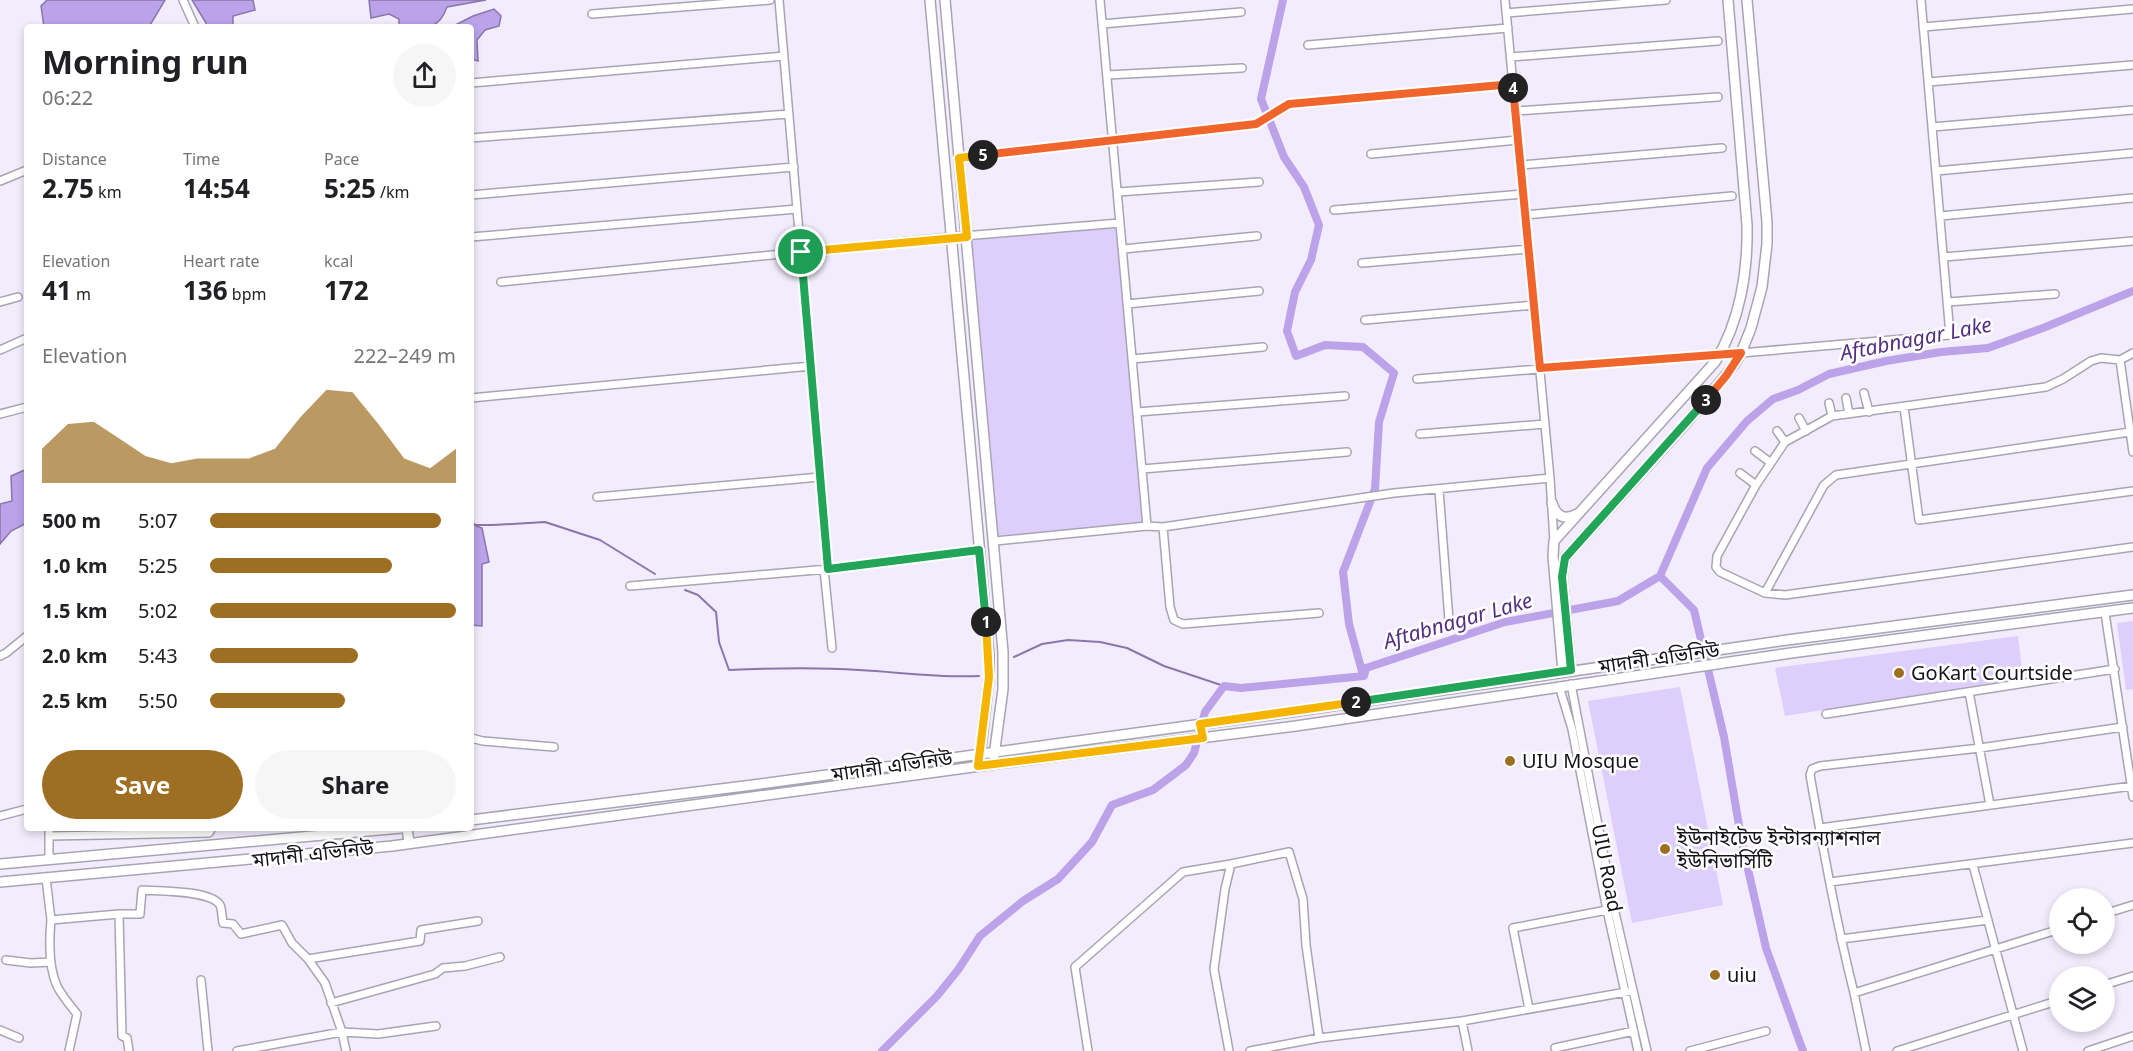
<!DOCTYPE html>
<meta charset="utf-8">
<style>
:root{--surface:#fff;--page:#f6f6f6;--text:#202124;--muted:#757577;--accent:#9e6f22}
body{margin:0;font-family:"Noto Sans","Noto Sans Bengali",sans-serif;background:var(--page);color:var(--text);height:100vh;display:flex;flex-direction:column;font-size:22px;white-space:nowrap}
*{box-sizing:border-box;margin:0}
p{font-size:20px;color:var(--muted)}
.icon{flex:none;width:33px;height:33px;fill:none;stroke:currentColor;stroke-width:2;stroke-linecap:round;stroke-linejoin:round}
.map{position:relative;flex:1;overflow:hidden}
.drawer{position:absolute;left:24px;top:24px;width:450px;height:807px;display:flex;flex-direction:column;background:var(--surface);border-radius:6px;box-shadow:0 3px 9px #0003}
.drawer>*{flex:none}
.controls{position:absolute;left:2049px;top:888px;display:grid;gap:12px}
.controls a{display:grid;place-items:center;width:66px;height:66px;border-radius:50%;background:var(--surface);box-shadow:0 3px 9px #0003;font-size:30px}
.pin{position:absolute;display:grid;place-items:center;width:51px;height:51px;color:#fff;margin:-26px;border:3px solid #fff;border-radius:50%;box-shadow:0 2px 6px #0007}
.km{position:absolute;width:30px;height:30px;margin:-15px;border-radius:50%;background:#222;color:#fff;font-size:16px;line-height:30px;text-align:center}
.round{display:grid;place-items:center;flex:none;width:63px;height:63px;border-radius:32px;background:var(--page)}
.head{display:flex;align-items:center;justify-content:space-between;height:102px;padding:0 18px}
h1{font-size:33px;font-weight:700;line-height:45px}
.stats{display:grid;grid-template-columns:repeat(3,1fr);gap:9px;height:102px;padding:6px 18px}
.stats div{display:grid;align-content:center}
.stats b{font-size:26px;font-weight:700}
.stats small{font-size:16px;font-weight:400}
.stats p{font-size:16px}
.chart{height:168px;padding:12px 18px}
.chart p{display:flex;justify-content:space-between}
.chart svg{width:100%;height:108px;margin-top:6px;fill:var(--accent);opacity:.7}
.button{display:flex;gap:12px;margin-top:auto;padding:12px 18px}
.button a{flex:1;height:69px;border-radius:36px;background:var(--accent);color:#fff;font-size:24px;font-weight:700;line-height:69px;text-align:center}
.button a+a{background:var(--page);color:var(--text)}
ul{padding:0 18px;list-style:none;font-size:20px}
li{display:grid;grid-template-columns:96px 72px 1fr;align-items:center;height:45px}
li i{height:15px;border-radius:8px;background:var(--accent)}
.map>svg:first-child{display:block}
</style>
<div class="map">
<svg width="2133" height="1051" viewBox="0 0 2133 1051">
<rect width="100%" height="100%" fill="#f2ecfd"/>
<path fill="#ddcefc" d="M1120 223 1147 526 995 541 967 237Z
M2133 621V689L2126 690 2117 623Z
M2018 636 2023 678 1785 716 1775 668Z
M1680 687 1723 905 1632 923 1588 701Z"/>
<path fill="#bba2e9" stroke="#8977ab" stroke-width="1.5" d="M47 0H165L149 27H44L41 6Z
M192 0H253L255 10 233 16V27H206V23Z
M369 0H486L447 7C438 33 422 27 399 27V19L389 14 371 18Z
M494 9 501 16 499 26 485 30 477 40 478 61 471 59V27H456L455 25 473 16Z
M27 469V523L11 531 0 544V504L12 501 11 476Z
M471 524 482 528 489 562 482 564V626L471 625Z"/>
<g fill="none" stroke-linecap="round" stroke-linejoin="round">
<path stroke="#8977ab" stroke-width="2" d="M471 522 476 525H493L545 522 600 540 655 574
M685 590 698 595 716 612 719 642 729 670C773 668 816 667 859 670 899 672 938 678 979 676
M1014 657 1042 644 1068 640 1100 642 1127 648 1164 666 1224 686"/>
<path stroke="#bba2e9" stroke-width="8" d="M1283 0 1261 99 1284 157 1304 187 1319 225 1311 260 1295 292 1287 331 1296 356 1325 345 1363 347 1394 373 1379 422 1375 489 1343 572 1349 624 1363 675
M1660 576 1694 610 1724 737 1742 843 1766 948 1803 1051
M882 1051 937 996 958 970 980 936 1023 901 1058 879 1092 842 1112 805 1153 790 1186 765 1194 753 1205 712 1224 686 1241 688 1364 676 1366 668 1505 622 1618 601 1660 576 1707 468 1747 421 1773 399 1798 390 1829 374 1886 361 1941 352 1988 348 2043 328 2133 291"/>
<defs>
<path id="street" d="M183 0 195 27
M779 0 828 569 979 550
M1100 0 1147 526
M1505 0 1550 478 1554 541
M1506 13 1666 0
M592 14 770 0
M1102 24 1241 12
M1923 27 2133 9
M1308 45 1508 28
M1511 57 1718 41
M1107 75 1242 68
M1928 82 2133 65
M471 83 784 56
M1516 111 1718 97
M1932 127 2133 110
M471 138 789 114
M1371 154 1518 140
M959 158 1256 124 1289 104 1513 84
M1521 165 1722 148
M1936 171 2133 153
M0 181 27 170
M1118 192 1259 182
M471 195 794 167
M1334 210 1523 194
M1525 215 1732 196
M1940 216 2133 198
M471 237 797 209
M1123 249 1257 236
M1944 257 2133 241
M1362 263 1529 249
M501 282 951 237 1120 223
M0 302 18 297
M1948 302 2055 294
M1127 304 1259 291
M1365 320 1534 305
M0 350 27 338
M1741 353 1950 335 1921 0
M2133 353 2120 360 2101 358 2091 361 2063 379 2046 387 1832 416 1785 442 1756 485 1717 556 1716 567 1720 572 1765 593 1785 595 2133 547
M1132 359 1263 347
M2120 360 2133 452
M1417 379 1720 354
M1864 393 1869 412
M471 398 811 366
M1846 398 1849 414
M1829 403 1832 416
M1904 407 1919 520 2133 491
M1137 412 1345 396
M0 414 27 407
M1799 418 1806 431
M1777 431 1785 442
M1420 434 1545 424
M1755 451 1771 463
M1142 469 1347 452
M1740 473 1756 485
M1439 490 1449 620
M597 497 820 477
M1163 527 1170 607 1174 620 1183 624 1319 613
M995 541 1147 526 1163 527 1394 493 1550 478
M824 569 832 648
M630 586 828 569
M1765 593 1824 485 1836 475 2130 432
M2105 613 2133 797
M0 656 6 653 27 636
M1571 684 1614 908 1647 1051
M1559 686 1572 729 1607 910 1638 1051
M1969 692 1990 805
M1826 714 2115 669
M471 738 483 741 554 747
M0 816 27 809
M49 828V859
M1820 828 2132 786
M49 836 209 833 212 828
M1973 865 2023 1051
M46 878 51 920
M1830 882 2133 843
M119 914H140L142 890C158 891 211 890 220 905 222 909 222 918 223 923L233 924 241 934 282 925 292 943 308 959 325 983 342 1032 346 1051
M2104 914 2133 905
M2060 929 1854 993C1836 921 1823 848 1810 775L1812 769 1820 766 1980 748 2123 727
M1841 939 1988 920
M308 959 420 941 421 930 478 921
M6 960 31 963 51 962
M201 980 208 1051
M2104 985 2133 976
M1854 993 1866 1051
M331 1003 435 974 443 968 465 966 500 957
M1529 1009 1513 928 1607 910
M1462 1021 1468 1051
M0 1030 19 1038
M1555 1048 1634 1031
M69 1051 77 1014C70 1005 62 996 57 986 48 966 49 941 51 920L119 914 122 1036 127 1038 129 1051
M237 1051 342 1032 378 1034 436 1026
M1088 1051 1075 967 1183 872 1231 864
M1229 1051 1214 969 1225 889 1231 864 1289 852 1303 899 1306 945 1319 1038
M1250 1051 1319 1038 1462 1021 1632 991
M1690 1051 1766 1031
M1897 1051 2060 1000
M2088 1051 2133 1036"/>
<path id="secondary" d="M930 0 989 655V677L980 756
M945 0 1003 652V689L994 756
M1552 503C1556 516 1564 521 1577 514
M1571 670 1562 577 1565 558 1688 421 1734 365 1741 353 1751 328 1762 287 1767 244V222L1747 0
M1563 672 1553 556 1554 541 1715 362C1740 322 1748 271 1747 225L1728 0
M471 820 753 785 1291 712 1787 640 2133 595
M407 828 409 843
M0 864 401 828
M0 882 392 846 995 764 1296 726 1791 653 2133 608"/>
</defs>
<use href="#street" stroke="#a9a4b3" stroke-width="10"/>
<use href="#secondary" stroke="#a9a4b3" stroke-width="12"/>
<use href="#street" stroke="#fff" stroke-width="7"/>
<use href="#secondary" stroke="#fff" stroke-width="9"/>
</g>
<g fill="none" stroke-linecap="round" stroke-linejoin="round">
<defs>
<path id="split-1" d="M801 252 828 569 979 550 986 622"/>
<path id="split-2" d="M986 622 989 677 978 766 1203 738 1200 724 1356 702"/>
<path id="split-3" d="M1356 702 1571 670 1562 577 1565 558 1706 400"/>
<path id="split-4" d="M1513 88 1540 368 1741 353 1726 376 1706 400"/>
<path id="split-5" d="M983 155 1256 124 1289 104 1513 84V88"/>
<path id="split-6" d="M801 252 967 237 959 158 983 155"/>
</defs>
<use href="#split-1" stroke="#fff" stroke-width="12"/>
<use href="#split-2" stroke="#fff" stroke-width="12"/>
<use href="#split-3" stroke="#fff" stroke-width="12"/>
<use href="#split-4" stroke="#fff" stroke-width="12"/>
<use href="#split-5" stroke="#fff" stroke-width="12"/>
<use href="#split-6" stroke="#fff" stroke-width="12"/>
<use href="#split-1" stroke="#22a559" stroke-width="8"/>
<use href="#split-2" stroke="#f5b400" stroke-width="8"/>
<use href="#split-3" stroke="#22a559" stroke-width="8"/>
<use href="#split-4" stroke="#f0652b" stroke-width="8"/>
<use href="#split-5" stroke="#f0652b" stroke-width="8"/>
<use href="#split-6" stroke="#f5b400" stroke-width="8"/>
</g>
<g fill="#9e6f22" stroke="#fff" stroke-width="2">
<circle cx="1899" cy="673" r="6"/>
<circle cx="1510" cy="761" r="6"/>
<circle cx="1665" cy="849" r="6"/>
<circle cx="1715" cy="975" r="6"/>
</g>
<g text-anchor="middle" stroke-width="5" stroke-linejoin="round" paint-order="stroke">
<g font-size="20" fill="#151319" stroke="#fff">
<text transform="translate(1659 658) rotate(-8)" y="7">মাদানী এভিনিউ</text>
<text transform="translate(892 766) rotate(-8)" y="7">মাদানী এভিনিউ</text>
<text transform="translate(313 854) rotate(-6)" y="7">মাদানী এভিনিউ</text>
<text transform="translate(1607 868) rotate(79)" y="7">UIU Road</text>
</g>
<g font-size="20" fill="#151319" stroke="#fff" text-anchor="start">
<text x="1911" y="680">GoKart Courtside</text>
<text x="1522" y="768">UIU Mosque</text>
<text x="1677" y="845">ইউনাইটেড ইন্টারন্যাশনাল<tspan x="1677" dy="23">ইউনিভার্সিটি</tspan></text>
<text x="1727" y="982">uiu</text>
</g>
<g font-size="21" font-style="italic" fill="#543082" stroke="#fff">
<text transform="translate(1916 339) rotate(-11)" y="7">Aftabnagar Lake</text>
<text transform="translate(1458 621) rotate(-16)" y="7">Aftabnagar Lake</text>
</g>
</g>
</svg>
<div class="controls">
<a><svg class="icon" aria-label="locate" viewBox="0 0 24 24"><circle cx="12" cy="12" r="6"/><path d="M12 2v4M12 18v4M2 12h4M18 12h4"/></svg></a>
<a><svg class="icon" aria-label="layers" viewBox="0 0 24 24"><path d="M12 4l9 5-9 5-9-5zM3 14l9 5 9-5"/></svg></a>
</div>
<div class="pin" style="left:801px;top:252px;background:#1e9e55"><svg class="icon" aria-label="arrive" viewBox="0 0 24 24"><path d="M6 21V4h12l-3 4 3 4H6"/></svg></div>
<b class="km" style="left:986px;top:622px">1</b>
<b class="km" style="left:1356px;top:702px">2</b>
<b class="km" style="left:1706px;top:400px">3</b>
<b class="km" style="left:1513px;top:88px">4</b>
<b class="km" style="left:983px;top:155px">5</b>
<section class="drawer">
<div class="head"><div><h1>Morning run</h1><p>06:22</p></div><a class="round"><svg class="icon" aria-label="share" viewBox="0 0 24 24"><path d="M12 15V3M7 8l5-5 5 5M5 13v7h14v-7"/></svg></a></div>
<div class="stats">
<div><p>Distance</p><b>2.75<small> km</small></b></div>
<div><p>Time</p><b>14:54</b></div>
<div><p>Pace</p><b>5:25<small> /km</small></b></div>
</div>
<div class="stats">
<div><p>Elevation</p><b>41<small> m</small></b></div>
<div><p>Heart rate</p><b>136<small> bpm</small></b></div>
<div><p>kcal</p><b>172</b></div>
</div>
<div class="chart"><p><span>Elevation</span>222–249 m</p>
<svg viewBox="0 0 160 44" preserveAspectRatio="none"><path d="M0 44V30L10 20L20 19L30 26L40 33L50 36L60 34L70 34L80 34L90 30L100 17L110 6L120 7L130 20L140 34L150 38L160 30V44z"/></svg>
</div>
<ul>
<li><b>500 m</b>5:07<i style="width:94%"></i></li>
<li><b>1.0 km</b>5:25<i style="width:74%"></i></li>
<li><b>1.5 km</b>5:02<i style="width:100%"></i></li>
<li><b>2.0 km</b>5:43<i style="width:60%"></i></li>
<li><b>2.5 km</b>5:50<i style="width:55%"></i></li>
</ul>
<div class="button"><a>Save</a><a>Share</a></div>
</section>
</div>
